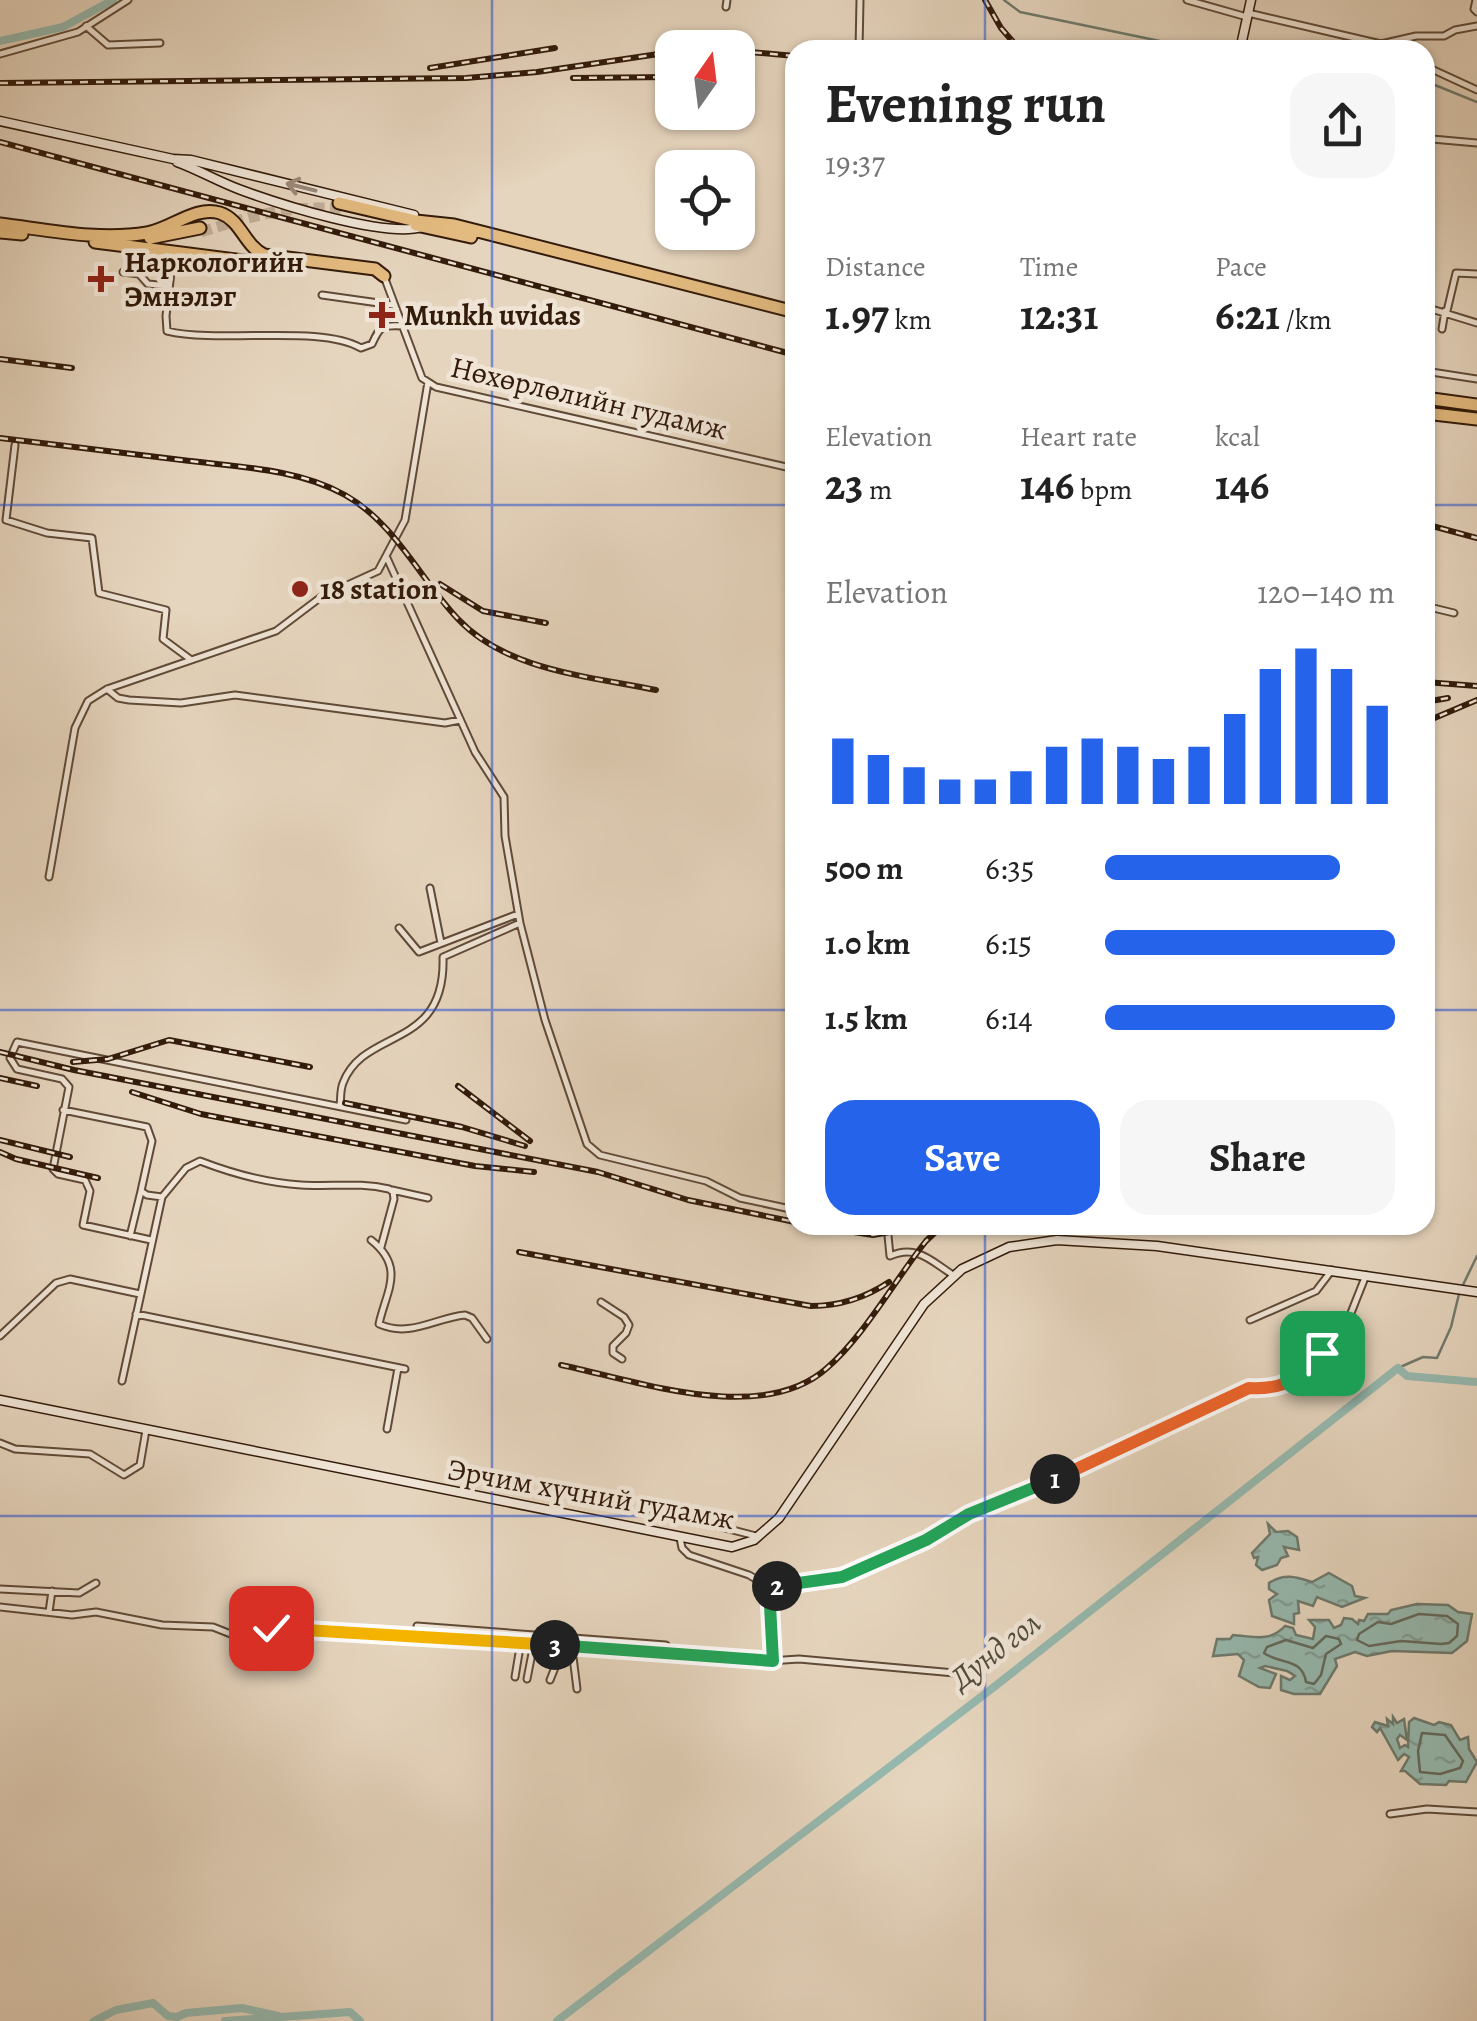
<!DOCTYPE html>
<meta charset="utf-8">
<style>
:root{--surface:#fff;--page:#f6f6f6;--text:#222;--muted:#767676;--accent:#2563eb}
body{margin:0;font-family:Alegreya,serif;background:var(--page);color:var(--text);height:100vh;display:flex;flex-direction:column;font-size:38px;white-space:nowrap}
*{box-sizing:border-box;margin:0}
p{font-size:32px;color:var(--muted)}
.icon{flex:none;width:55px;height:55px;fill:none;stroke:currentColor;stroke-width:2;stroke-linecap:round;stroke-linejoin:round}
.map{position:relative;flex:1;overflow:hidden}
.sheet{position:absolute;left:785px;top:40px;width:650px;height:1195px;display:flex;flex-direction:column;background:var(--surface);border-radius:30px;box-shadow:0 2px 8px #0004}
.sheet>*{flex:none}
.needle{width:65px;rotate:14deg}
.buttons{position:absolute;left:655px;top:30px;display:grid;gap:20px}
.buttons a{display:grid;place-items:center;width:100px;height:100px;border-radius:20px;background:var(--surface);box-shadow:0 2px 8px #0004;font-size:50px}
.pin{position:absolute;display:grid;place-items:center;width:85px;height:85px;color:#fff;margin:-42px;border-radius:20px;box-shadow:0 5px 15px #0006}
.km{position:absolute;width:50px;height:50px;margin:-25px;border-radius:50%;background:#222;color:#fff;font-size:28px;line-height:50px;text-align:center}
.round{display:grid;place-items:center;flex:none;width:105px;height:105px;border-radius:30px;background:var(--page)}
.summary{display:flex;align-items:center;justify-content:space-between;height:170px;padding:0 40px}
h1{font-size:55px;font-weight:700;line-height:75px}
.metrics{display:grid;grid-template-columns:repeat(3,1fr);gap:15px;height:170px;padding:10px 40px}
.metrics div{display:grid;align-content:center}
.metrics b{font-size:42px;font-weight:700}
.metrics small{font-size:28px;font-weight:400}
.metrics p{font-size:28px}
.chart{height:280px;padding:20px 40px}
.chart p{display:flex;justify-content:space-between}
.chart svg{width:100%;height:180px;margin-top:10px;stroke:var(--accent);stroke-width:6}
.primary-button{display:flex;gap:20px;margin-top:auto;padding:20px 40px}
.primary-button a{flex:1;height:115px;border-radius:30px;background:var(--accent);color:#fff;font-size:40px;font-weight:700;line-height:115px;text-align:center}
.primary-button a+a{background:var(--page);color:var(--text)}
ul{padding:0 40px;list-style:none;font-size:32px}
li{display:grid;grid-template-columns:160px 120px 1fr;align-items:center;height:75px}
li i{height:25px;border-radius:12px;background:var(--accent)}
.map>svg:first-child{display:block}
</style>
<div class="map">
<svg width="1477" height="2021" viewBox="0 0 1477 2021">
<defs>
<pattern id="water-ripples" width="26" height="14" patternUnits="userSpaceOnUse" patternTransform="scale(2.5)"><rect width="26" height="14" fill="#96b9af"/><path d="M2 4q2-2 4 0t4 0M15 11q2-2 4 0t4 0" fill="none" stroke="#829e95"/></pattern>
</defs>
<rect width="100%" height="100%" fill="#e6d5be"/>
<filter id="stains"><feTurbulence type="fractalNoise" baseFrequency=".002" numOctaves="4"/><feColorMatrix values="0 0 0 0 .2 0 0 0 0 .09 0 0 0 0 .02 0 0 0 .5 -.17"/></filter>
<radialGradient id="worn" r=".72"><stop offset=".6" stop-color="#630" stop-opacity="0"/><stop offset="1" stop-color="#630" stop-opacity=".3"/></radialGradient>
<path fill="url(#water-ripples)" stroke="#6e7a6d" stroke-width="2.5" d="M1268 1524 1276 1532 1288 1531 1297 1537 1299 1550 1284 1547 1288 1556 1281 1558 1277 1565 1262 1570 1256 1565 1258 1557 1254 1558 1252 1553 1270 1534Z
M1329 1573 1352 1586 1355 1596 1365 1598 1342 1607 1317 1597 1313 1606 1298 1601 1299 1613 1294 1614V1624L1272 1616 1269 1600 1277 1594 1269 1589V1583C1285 1573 1296 1577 1312 1582Z
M1417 1604 1448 1605 1458 1612 1472 1614 1467 1641 1452 1653 1392 1651 1367 1656 1355 1652 1335 1659 1337 1666 1320 1694H1294L1281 1690V1676L1290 1680 1295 1676 1287 1671 1265 1666 1260 1668 1276 1674 1270 1688 1259 1687 1239 1676 1244 1660 1238 1654 1213 1656 1217 1639H1230L1233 1635C1252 1636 1269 1643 1285 1626L1293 1628 1296 1635 1313 1639 1315 1627 1309 1620H1329L1334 1628 1341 1625 1344 1618 1352 1619 1358 1624 1359 1620 1364 1621 1368 1614H1388L1391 1610Z
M1393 1717 1397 1723 1404 1719 1407 1740 1400 1735 1397 1739 1400 1748 1405 1745 1408 1747 1409 1722 1414 1718 1434 1725 1439 1722 1451 1725 1460 1740 1468 1737 1469 1749 1477 1762 1466 1782 1449 1781 1446 1785 1420 1784 1405 1771H1401L1409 1757 1404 1754 1398 1760 1380 1728 1377 1732 1372 1727 1375 1722 1388 1726 1387 1719 1393 1724Z"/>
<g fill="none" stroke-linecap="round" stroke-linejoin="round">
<path stroke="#646a5c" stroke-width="2.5" d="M1419 1614 1447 1616 1458 1624 1457 1636 1449 1643 1441 1644 1401 1641 1369 1646 1357 1640 1359 1634 1378 1622 1391 1624Z
M1326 1636 1339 1639 1341 1644 1326 1654 1321 1675 1314 1684 1306 1682C1302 1657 1280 1665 1264 1653L1267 1647 1286 1640 1313 1648Z
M1422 1733 1445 1735 1463 1761 1460 1768 1440 1774 1420 1772 1418 1751Z"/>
<path stroke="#6e7a6d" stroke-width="2.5" d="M1004 0 1020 12 1203 50
M1425 81 1477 102
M1462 1287 1477 1256
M1398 1368 1423 1357 1437 1358 1451 1327 1459 1294"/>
<path stroke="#96b9af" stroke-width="8" d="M0 41 63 27 113 0
M94 2021 116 2010 153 2003 168 2016 177 2017 186 2013 242 2008 278 2016
M225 2021 350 2012 360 2021
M557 2021 994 1687 1398 1368 1407 1376 1477 1382"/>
<path stroke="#c2b09a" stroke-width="11" stroke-dasharray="11 5.5" stroke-linecap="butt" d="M201 232C248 217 291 204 341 209"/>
<defs>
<path id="minor" d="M1187 0 1247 17
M1476 0 1474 9 1477 12
M726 7 727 0
M1248 13 1381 44 1416 36H1444L1455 30 1477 26
M86 26 108 45 160 43
M859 50 860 0
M0 54 78 32 128 0
M1425 66 1477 90
M1427 120V135L1432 139 1477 143
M173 255 166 316 167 331C221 344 320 324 361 348L372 344C380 326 382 325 402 326
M123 272 139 274 148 284 169 286
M385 279 422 378 436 387 795 469
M322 295 393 305
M1425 307 1477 323
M1447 311 1456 273 1477 274
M1442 329 1445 311
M1425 371 1477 379
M15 445 6 520 47 533 92 538 99 593 166 610 163 639 190 659
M387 558 475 752 504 797 505 836 520 923 545 1020 587 1144 600 1155 706 1181 740 1198 795 1210
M1425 606 1454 613
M107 689 118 698 129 700 181 703 235 695 445 723 460 720
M49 877 75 728 88 701 107 689 276 631 321 597 378 571 405 520 428 382
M430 888 441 943
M399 928 419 952 518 914
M340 1106C341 1099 340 1090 343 1083 364 1027 446 1051 443 957L520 923
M63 1110 147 1127 152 1141 141 1191 147 1195 162 1197
M392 1190 428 1198
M887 1225 890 1256C917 1244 931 1261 953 1275
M130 1236 141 1191
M151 1240 83 1225 90 1191 85 1180 58 1174 53 1169 69 1087 62 1079 17 1069 10 1058 17 1042 406 1120
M371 1240C406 1268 386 1291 379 1324 410 1338 435 1318 465 1315L472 1318 487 1339
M601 1302 624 1317 629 1325 626 1333 613 1346V1353L622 1359
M136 1314 405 1369
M1250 1320 1316 1291 1332 1270
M0 1336 56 1283 70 1279 140 1294
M122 1381 162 1197 186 1168 200 1161C231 1173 268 1183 301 1185 332 1187 359 1182 389 1189L393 1192 394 1199 381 1247
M387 1429 398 1368
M0 1443 15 1449 90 1454 124 1475 140 1465 146 1430
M643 1507 756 1536
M680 1538 682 1548 689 1555 749 1575 769 1587 773 1661
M769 1587 842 1577 926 1539 969 1514 1025 1492 1249 1389H1264L1284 1384 1302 1377 1313 1368 1347 1323 1366 1275
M0 1589 79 1593 96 1583
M0 1607 72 1615 96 1612 162 1625 213 1627 251 1642 278 1627C442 1636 605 1651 769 1661L799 1659 977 1675
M49 1612 52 1591
M417 1626 666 1645
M573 1657 577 1689
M515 1677 521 1641
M527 1679 534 1643
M550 1680 556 1665 573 1657 574 1646
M1390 1814 1427 1809 1477 1812"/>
<path id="secondary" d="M1240 50 1251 0
M0 121 173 159 191 160 414 215
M177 162C199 170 219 182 241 190 279 204 385 238 422 227
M0 1400 732 1547 754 1540 779 1518 924 1304 962 1269 1009 1247 1057 1240 1157 1246 1477 1292"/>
<path id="trunk" d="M339 203 416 221 454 225 795 312
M0 224C49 230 98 241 147 233 171 229 196 205 220 213 241 220 244 245 264 255L375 269 384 276
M416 225 471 237
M0 232 22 234
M150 238 200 228
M95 242 276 265
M1425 398 1477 405
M1425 413 1477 419"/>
</defs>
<use href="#minor" stroke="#604a37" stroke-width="9"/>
<use href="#secondary" stroke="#331b0a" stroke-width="11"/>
<use href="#trunk" stroke="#331b0a" stroke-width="15"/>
<use href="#minor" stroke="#efe4d5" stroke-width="5"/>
<use href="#secondary" stroke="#efe4d5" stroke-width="8"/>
<use href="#trunk" stroke="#e3ba7f" stroke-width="11"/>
<defs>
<path id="rail" d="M985 0 1001 28 1020 50
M738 51 795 56
M430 68 555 48
M573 78 672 77
M0 83 466 78 537 72 672 52
M0 142 795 355
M0 359 72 368
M0 438C61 445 121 453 182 460 236 467 297 468 345 495 395 523 420 579 458 619 507 671 589 676 656 690
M1425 524 1477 538
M440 584 483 611 546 623
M1425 682 1477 686
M1425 702 1448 698
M1425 722 1477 700
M0 1052 74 1070 598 1172 688 1200 795 1222
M73 1062 108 1059 169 1040 310 1067
M0 1078 37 1086
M458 1086 530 1141
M132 1092 201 1114 475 1166 534 1172
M345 1103 462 1127 525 1146
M0 1140 70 1157
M0 1152 16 1159 98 1178
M808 1225 873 1235 928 1225
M519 1252 811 1306C840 1306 865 1298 889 1282
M561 1365C638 1381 762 1426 827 1368 864 1336 895 1280 926 1241L943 1225"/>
</defs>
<use href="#rail" stroke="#331b0a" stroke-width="6"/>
<use href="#rail" stroke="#efe4d5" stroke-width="2.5" stroke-dasharray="8" stroke-linecap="butt"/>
</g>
<defs><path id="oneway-shaft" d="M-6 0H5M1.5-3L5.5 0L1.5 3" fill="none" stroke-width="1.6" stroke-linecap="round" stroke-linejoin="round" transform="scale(2.5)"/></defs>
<use stroke="#9a8a7a" href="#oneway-shaft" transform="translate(301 187) rotate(-166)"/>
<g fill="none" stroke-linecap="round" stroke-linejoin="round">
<defs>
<path id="split-1" d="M1055 1479 1249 1388C1280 1390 1305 1379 1322 1353"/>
<path id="split-2" d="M777 1586 842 1577 926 1540 969 1514 1055 1479"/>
<path id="split-3" d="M555 1645 773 1661 769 1587 777 1586"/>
<path id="split-4" d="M271 1628 555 1645"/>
</defs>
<use href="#split-1" stroke="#fff" stroke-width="20"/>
<use href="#split-2" stroke="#fff" stroke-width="20"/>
<use href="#split-3" stroke="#fff" stroke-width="20"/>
<use href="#split-4" stroke="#fff" stroke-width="20"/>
<use href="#split-1" stroke="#f0652b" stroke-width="12"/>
<use href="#split-2" stroke="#22a559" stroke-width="12"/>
<use href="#split-3" stroke="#22a559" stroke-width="12"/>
<use href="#split-4" stroke="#f5b400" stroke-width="12"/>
</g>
<path fill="none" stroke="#1d4ed8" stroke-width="2.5" stroke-opacity="0.55" d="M492 0V2021M985 0V50M0 505H795M1425 505H1477M0 1010H795M1425 1010H1477M985 1225V2021M0 1516H1477"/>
<g fill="#8f2418" stroke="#efe4d5" stroke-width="4">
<path d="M96 264h10v10h10v10h-10v10h-10v-10h-10v-10h10z"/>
<path d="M377 300h10v10h10v10h-10v10h-10v-10h-10v-10h10z"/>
<circle cx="300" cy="589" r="10"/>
</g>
<g text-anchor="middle" stroke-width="9" stroke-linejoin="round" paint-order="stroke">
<g font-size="30" font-weight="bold" fill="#331b0a" stroke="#efe4d5" text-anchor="start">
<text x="124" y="272">Наркологийн<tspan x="124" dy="34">Эмнэлэг</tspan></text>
<text x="404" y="325">Munkh uvidas</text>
<text x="320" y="599">18 station</text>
</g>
<g font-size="30" fill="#331b0a" stroke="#efe4d5">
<text transform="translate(589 398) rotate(13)" y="10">Нөхөрлөлийн гудамж</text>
<text transform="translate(591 1494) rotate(10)" y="10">Эрчим хүчний гудамж</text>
</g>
<g font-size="32" font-style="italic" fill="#514a3c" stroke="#efe4d5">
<text transform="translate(995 1650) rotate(-38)" y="11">Дунд гол</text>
</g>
</g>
<rect width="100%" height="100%" filter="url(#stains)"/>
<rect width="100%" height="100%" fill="url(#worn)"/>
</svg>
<div class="buttons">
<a><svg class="needle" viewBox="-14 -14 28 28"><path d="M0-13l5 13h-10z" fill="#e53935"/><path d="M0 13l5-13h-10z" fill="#767676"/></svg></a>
<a><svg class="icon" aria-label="locate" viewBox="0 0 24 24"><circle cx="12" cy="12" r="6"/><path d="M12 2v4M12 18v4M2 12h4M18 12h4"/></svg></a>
</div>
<div class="pin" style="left:1322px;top:1353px;background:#1e9e55"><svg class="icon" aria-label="arrive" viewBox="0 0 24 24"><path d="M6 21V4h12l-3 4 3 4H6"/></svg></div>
<div class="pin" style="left:271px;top:1628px;background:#d93025"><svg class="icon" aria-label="check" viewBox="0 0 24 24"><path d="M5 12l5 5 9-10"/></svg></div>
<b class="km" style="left:1055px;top:1479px">1</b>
<b class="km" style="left:777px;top:1586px">2</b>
<b class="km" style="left:555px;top:1645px">3</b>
<section class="sheet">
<div class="summary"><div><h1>Evening run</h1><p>19:37</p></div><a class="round"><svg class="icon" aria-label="share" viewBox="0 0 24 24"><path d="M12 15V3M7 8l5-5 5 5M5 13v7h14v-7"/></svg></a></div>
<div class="metrics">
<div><p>Distance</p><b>1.97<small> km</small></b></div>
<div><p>Time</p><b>12:31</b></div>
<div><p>Pace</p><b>6:21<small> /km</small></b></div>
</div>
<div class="metrics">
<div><p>Elevation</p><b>23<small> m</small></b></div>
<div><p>Heart rate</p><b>146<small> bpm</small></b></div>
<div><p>kcal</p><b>146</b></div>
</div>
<div class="chart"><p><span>Elevation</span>120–140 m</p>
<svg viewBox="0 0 160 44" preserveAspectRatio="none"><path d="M5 44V28M15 44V32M25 44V35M35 44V38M45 44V38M55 44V36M65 44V30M75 44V28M85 44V30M95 44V33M105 44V30M115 44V22M125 44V11M135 44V6M145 44V11M155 44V20"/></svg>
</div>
<ul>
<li><b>500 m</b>6:35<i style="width:81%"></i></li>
<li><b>1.0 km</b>6:15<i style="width:100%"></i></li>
<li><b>1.5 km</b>6:14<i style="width:100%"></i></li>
</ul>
<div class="primary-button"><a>Save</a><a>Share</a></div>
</section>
</div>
